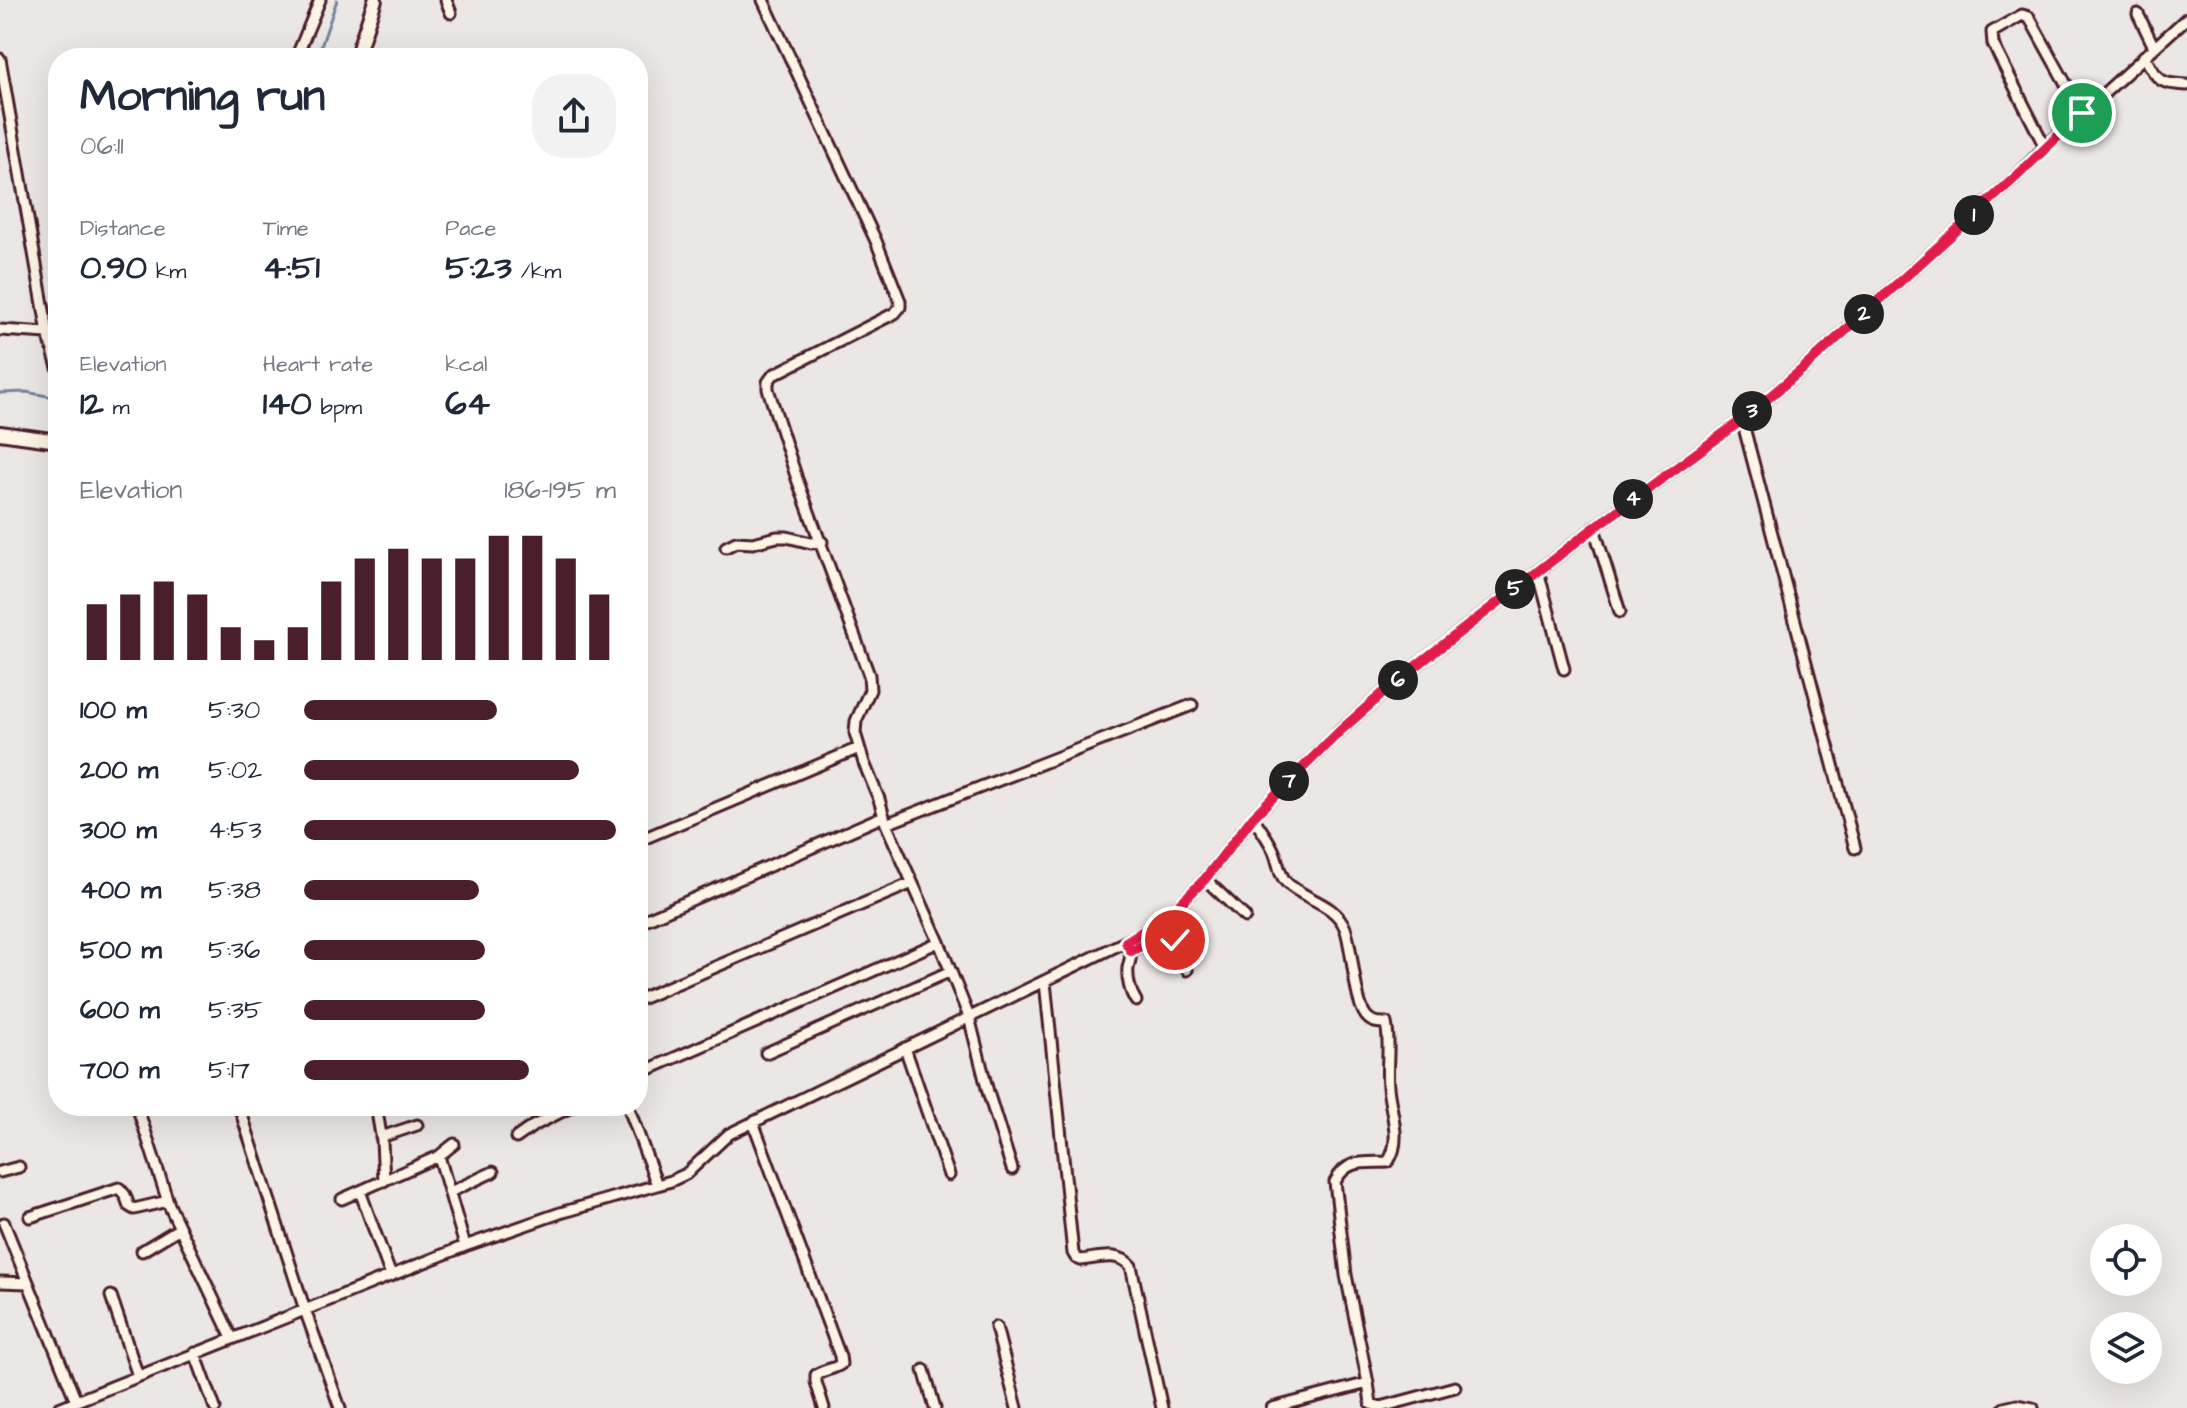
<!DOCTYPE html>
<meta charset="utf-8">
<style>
:root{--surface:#fff;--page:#f2f2f3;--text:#1f2937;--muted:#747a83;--accent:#4a1f2b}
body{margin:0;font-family:"Architects Daughter",sans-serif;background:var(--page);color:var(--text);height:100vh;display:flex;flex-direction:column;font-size:30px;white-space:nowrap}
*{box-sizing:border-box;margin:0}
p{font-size:26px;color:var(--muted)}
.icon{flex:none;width:44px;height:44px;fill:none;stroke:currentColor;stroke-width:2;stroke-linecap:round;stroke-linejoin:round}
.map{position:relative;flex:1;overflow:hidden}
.panel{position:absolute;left:48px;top:48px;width:600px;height:1068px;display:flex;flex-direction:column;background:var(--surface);border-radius:32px;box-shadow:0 8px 32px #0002}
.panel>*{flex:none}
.buttons{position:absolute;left:2090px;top:1224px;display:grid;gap:16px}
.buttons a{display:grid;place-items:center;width:72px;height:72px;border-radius:50%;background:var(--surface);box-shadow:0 8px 32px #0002;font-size:40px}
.pin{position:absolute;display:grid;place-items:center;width:68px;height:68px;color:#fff;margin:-34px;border:4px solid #fff;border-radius:50%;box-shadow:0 2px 8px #0007}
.km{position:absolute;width:40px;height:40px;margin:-20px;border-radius:50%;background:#222;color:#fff;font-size:22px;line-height:40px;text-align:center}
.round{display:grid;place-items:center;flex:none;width:84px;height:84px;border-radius:32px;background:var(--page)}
.headline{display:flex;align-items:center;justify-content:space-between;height:136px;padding:0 32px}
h1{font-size:44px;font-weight:700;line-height:60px}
.stats{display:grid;grid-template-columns:repeat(3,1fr);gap:12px;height:136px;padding:8px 32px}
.stats div{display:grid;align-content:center}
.stats b{font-size:34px;font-weight:700}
.stats small{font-size:22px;font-weight:400}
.stats p{font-size:22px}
.chart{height:224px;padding:16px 32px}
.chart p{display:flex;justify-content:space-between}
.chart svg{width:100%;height:144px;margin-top:8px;stroke:var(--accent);stroke-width:6}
ul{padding:0 32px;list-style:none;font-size:26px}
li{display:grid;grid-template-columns:128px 96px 1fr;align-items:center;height:60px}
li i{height:20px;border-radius:10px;background:var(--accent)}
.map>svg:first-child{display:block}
</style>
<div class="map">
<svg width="2187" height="1408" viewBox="0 0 2187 1408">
<rect width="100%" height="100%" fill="#ebe7e4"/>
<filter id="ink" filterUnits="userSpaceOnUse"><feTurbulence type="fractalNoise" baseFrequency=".0125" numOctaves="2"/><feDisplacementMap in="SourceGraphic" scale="16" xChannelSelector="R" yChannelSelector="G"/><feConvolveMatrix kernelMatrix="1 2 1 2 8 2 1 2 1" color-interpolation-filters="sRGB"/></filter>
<g filter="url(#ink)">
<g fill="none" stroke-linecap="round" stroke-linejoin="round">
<path stroke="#7583a1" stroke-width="3" d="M317 58 337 0
M0 393 26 392 58 398"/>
<defs>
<path id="street" d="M446 0 451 13
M763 0 876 241 900 301V307L895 313 773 375 768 382V389L797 479 869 675 870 690 856 721 855 733 864 763 879 799 886 824 939 942 969 1017 988 1092 1012 1169
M2138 14 2154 47
M2144 56C2158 80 2158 84 2187 85
M296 58 320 0
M0 59 48 333 58 368
M2045 147 1993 44 1992 32 2022 15 2029 17 2082 113
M0 330 48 333
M1742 420 1855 848
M1594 528 1620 612
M726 547 736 542 753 543 777 537H787L811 543 822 542
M1538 571 1564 669
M1253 817C1260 829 1271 842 1275 854 1279 865 1279 875 1287 883 1305 900 1335 903 1345 928 1353 948 1354 1006 1368 1018 1373 1023 1379 1023 1386 1023L1387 1029C1390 1048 1386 1067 1388 1087 1390 1111 1403 1140 1388 1162 1364 1163 1347 1158 1335 1182L1346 1275 1368 1383 1272 1408
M886 824 1192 705
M638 841 859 748
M1205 879 1245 917
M638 923 884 816
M1129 948C1132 957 1130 959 1128 968 1127 979 1130 992 1136 1001
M1131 951C1166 934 1176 926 1187 970
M1045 982 1073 1253 1076 1258 1081 1260C1099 1258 1118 1251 1131 1266L1162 1408
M638 1000 912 883
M905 1048 949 1175
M766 1053 951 971
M638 1074 939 942
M137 1106 169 1205 232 1338
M239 1106 305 1310 340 1408
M376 1106 382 1141 384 1181
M628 1106 657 1185
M753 1122 840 1356 841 1364C833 1370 824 1369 816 1375V1382L824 1408
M381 1137 417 1125
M516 1138 533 1126 573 1106
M439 1156 454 1144
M0 1172 19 1167
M360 1191 391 1276
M450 1192 493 1172
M342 1199 439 1156 465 1246
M30 1217 119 1188 125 1195 129 1206 134 1209 168 1201
M4 1223 76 1401
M142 1251 180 1228
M0 1282 28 1283
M111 1296 138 1376
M996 1327 1017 1408
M195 1353 215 1408
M924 1370 935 1408
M1368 1383 1371 1404 1381 1407 1455 1387
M59 1408 465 1246 560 1213 671 1181 686 1174 729 1134 1135 937 1169 915 1205 879 1253 817 1341 730 1398 680 1594 528 1742 420 1805 367 2018 175 2045 147 2187 18
M2004 1408 2017 1405 2033 1408"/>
<path id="secondary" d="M356 58 375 0
M0 433 58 441"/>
</defs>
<use href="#street" stroke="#4a1f2b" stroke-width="15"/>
<use href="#secondary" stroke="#4a1f2b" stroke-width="18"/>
<use href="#street" stroke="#fcf5e5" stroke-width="9"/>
<use href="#secondary" stroke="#fcf5e5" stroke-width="12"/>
</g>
</g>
<g fill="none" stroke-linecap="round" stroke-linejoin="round" filter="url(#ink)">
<defs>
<path id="route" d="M1175 940C1158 934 1145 944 1131 951L1126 942 1169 915 1205 879 1253 817 1341 730 1398 680 1594 528 1742 420 1805 367 2018 175 2082 113"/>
</defs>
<use href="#route" stroke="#fff" stroke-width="16"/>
<use href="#route" stroke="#e11d48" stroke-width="10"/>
</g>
</svg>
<div class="buttons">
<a><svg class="icon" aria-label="locate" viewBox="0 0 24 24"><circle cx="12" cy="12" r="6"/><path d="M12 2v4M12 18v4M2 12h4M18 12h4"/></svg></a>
<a><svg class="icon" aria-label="layers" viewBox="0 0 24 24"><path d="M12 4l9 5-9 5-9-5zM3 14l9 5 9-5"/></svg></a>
</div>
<div class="pin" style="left:2082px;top:113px;background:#1e9e55"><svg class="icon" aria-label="arrive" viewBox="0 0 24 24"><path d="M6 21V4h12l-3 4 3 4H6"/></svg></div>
<div class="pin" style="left:1175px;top:940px;background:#d93025"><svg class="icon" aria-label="check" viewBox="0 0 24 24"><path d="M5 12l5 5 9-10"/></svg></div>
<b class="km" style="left:1974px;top:215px">1</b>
<b class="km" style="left:1864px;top:314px">2</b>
<b class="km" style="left:1752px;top:411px">3</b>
<b class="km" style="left:1633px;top:499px">4</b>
<b class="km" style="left:1515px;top:589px">5</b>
<b class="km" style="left:1398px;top:680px">6</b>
<b class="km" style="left:1289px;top:781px">7</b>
<section class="panel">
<div class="headline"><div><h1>Morning run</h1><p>06:11</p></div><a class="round"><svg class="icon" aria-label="share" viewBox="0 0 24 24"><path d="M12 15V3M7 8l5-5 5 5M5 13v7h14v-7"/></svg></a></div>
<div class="stats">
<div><p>Distance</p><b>0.90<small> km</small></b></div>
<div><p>Time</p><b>4:51</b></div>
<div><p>Pace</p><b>5:23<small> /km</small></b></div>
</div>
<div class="stats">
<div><p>Elevation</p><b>12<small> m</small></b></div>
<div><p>Heart rate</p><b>140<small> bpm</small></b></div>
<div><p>kcal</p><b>64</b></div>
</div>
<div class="chart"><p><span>Elevation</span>186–195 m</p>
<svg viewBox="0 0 160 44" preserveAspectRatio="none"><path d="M5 44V27M15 44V24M25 44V20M35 44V24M45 44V34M55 44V38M65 44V34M75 44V20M85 44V13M95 44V10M105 44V13M115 44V13M125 44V6M135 44V6M145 44V13M155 44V24"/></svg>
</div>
<ul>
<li><b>100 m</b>5:30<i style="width:62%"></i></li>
<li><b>200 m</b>5:02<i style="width:88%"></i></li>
<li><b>300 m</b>4:53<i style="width:100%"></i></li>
<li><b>400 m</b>5:38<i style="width:56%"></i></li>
<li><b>500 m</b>5:36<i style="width:58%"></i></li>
<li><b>600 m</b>5:35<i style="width:58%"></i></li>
<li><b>700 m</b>5:17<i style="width:72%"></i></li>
</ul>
</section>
</div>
